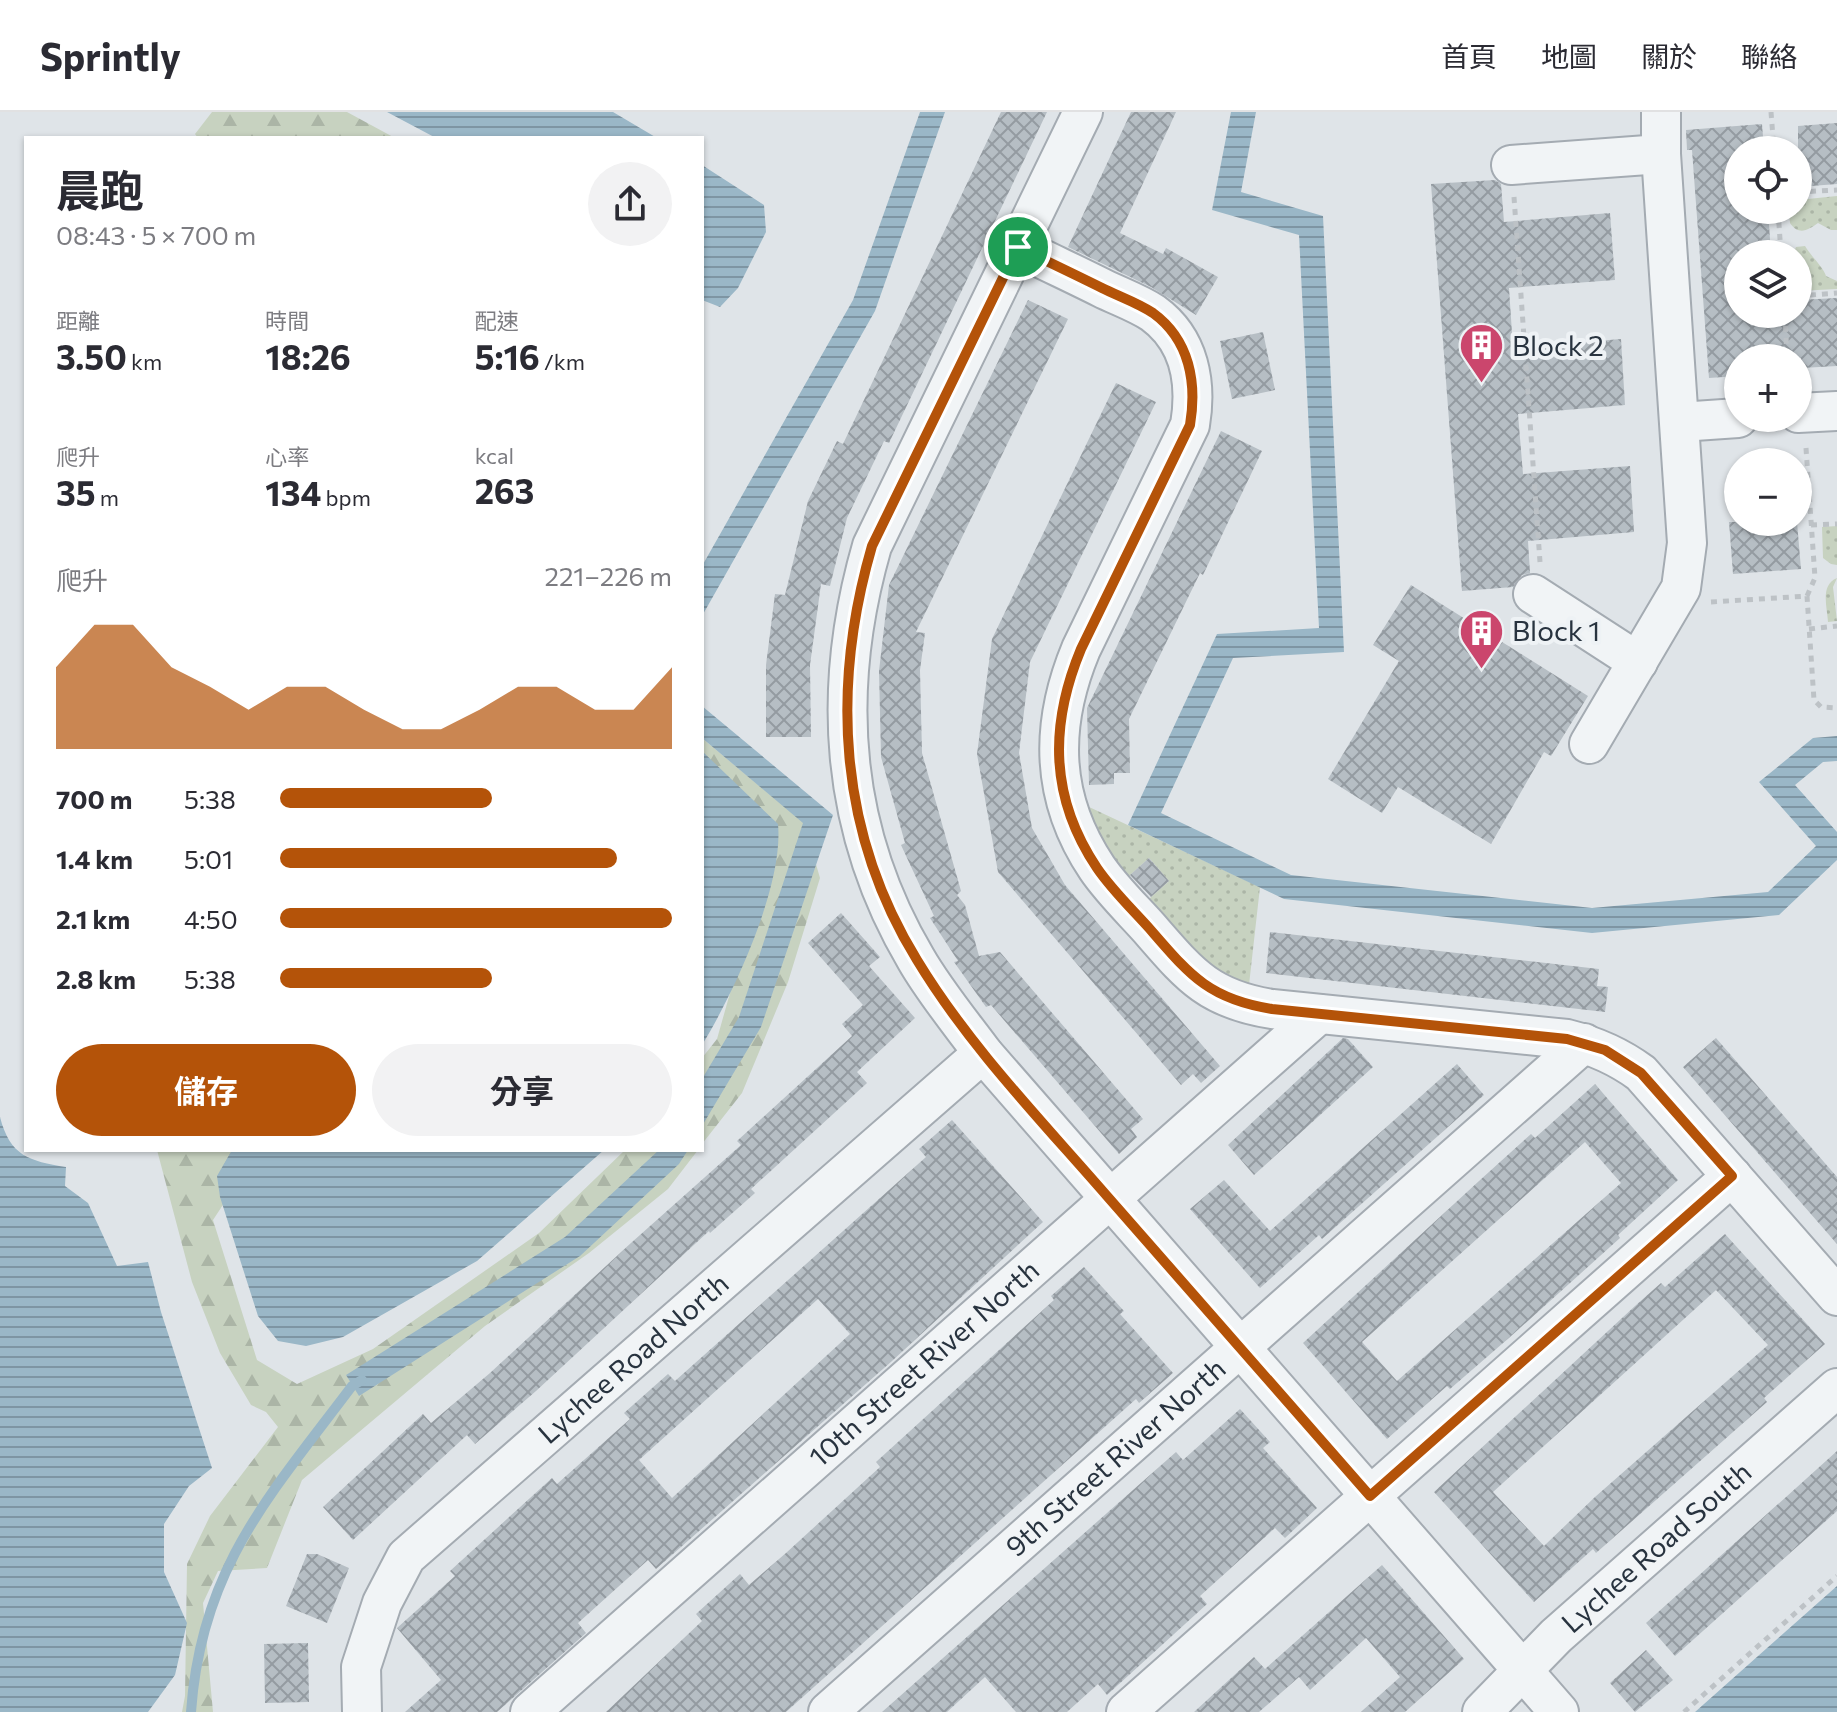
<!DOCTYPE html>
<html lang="zh-TW">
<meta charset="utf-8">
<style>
:root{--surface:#fff;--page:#f2f2f3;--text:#2b2b33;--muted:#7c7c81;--line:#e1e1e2;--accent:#b45309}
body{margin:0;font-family:Commissioner,"Noto Sans TC",sans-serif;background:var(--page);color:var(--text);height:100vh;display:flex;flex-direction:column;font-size:30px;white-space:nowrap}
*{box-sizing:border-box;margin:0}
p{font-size:26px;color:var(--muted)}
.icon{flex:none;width:44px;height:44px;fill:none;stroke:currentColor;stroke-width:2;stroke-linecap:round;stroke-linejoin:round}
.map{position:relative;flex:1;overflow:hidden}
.drawer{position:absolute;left:24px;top:24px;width:680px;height:1016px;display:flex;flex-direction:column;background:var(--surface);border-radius:0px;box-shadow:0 2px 6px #0004}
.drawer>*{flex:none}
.controls{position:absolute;left:1724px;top:24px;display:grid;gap:16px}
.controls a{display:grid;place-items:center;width:88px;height:88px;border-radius:50%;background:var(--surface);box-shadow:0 2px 6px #0004;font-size:40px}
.pin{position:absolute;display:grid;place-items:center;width:68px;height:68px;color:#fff;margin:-34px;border:4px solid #fff;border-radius:50%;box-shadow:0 2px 8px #0007}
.round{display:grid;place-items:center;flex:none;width:84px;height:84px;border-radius:42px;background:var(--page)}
.headline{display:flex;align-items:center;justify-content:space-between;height:136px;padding:0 32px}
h1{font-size:44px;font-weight:700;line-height:60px}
.figures{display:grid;grid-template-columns:repeat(3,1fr);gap:12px;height:136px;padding:8px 32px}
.figures div{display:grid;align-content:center}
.figures b{font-size:34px;font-weight:700}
.figures small{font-size:22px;font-weight:400}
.figures p{font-size:22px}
.chart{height:224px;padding:16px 32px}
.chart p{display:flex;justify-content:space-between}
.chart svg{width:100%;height:144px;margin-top:8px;fill:var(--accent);opacity:.7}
.button{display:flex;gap:16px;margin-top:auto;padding:16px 32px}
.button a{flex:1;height:92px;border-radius:48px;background:var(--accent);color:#fff;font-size:32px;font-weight:700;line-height:92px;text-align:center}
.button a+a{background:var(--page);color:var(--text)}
ul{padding:0 32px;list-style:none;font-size:26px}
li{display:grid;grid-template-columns:128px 96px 1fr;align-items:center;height:60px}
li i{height:20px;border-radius:10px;background:var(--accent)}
header{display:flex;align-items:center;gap:48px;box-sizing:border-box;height:112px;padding:0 40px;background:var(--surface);border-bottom:2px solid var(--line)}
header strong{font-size:38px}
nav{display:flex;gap:44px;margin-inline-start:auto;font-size:28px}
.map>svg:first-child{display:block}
</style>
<header>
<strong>Sprintly</strong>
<nav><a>首頁</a><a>地圖</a><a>關於</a><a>聯絡</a></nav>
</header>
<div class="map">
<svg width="1837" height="1600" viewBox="0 0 1837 1600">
<defs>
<pattern id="grass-dots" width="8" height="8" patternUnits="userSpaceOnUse" patternTransform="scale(2)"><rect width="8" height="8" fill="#c7d2c0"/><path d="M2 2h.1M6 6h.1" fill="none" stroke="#abb5a6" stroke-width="1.8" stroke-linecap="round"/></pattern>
<pattern id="forest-firs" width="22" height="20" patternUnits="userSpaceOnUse" patternTransform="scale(2)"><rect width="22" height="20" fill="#c7d2c0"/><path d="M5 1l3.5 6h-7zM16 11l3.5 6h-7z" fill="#abb5a6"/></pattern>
<pattern id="water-rules" width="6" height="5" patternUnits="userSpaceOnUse" patternTransform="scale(2)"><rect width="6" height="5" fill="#9ab7c7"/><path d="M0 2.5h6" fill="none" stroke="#7e95a3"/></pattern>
<pattern id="building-cross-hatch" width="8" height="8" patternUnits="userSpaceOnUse" patternTransform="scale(2)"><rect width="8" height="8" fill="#b6bec4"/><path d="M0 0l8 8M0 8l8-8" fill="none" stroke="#949ba1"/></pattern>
</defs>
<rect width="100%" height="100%" fill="#dfe4e8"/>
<path fill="url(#grass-dots)" d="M1837 84V118H1831L1818 111C1808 118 1799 124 1790 111L1789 98H1798V88Z
M1805 134C1810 143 1824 156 1826 164L1837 169V177L1798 179V142H1793L1796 135Z
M1837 414V453L1831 452 1823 446 1822 415Z
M1837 466 1833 475 1837 509 1828 510C1827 494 1820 473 1837 466Z
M1087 694 1260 775 1249 873C1202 855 1181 823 1149 787L1169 769 1149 746 1129 764C1110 742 1098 720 1087 694Z"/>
<path fill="url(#forest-firs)" d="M212 0H347L395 26H198L195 22Z
M702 626 804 711 820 766 788 870 742 981 702 1032V946L717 927 758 782 702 659Z
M157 1038H271L240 1067 213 1108 257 1248 297 1272 373 1237 539 1121 625 1038H698L668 1077 589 1141 485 1214 302 1368 267 1456 218 1459 203 1491 213 1600H182L185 1584 187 1452 210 1404 278 1315 266 1300 251 1293 220 1241 192 1170Z"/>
<path fill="url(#water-rules)" d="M387 0H613L657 26H436Z
M920 0H945L875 199 702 504V454L853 188Z
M1231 0H1256L1241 80 1323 104 1344 540 1233 546 1161 701 1291 763 1592 796 1768 780 1816 734 1759 670 1813 626 1837 624V649L1823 650 1795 673 1837 720V748L1779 803 1592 821 1284 787 1128 713 1217 522 1319 516 1299 123 1212 98Z
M702 53 764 93 766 120 738 176 720 195 702 188Z
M702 594 833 703 761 915 702 1014V967L739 905 803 711 702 626Z
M702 639 778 712C784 773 734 881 702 933Z
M0 1005C10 1044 29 1049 66 1055L65 1074 88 1091 117 1154 148 1150 161 1200 212 1356 189 1374 164 1412V1460L187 1511 175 1563 148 1600H0Z
M232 1038H604L477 1149 343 1225 306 1234 278 1229 258 1204 220 1085 217 1064Z
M659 1038H688L679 1052 580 1144 359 1284 346 1263 565 1125Z
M1837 1474V1600H1695Z"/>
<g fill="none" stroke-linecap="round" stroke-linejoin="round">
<path stroke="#9ab7c7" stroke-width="10" d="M191 1600C201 1456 270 1383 352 1274L362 1268"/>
</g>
<path fill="url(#building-cross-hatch)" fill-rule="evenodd" d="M1001 0H1047L889 331 884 329 847 406 830 474 821 472 810 553 811 625H766V553L775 482 785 483 808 389 837 329 843 332Z
M1131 0H1176L1120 121 1163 142 1166 136 1218 165 1196 203 1151 175 1068 135Z
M1837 11V72L1798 75V14Z
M1762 12 1764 38H1738V98H1768L1771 142H1738V202H1798V188L1837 186V254L1802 256 1801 246H1738V264L1709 266 1692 38H1687L1686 18Z
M1495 68 1501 72 1504 110 1610 101 1615 168 1509 176 1513 236 1621 227 1625 293 1518 302 1523 362 1630 354 1634 420 1528 429 1530 461 1522 463 1513 475 1462 479 1431 72Z
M1028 188 1068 207 916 520 925 521 920 558 922 641 961 779 957 783 965 793 979 844 1000 840 1143 1007 1131 1017 1137 1025 1119 1042 991 893 986 895 954 850 958 849 930 806 934 804 901 733 905 731 881 645 879 559 889 473Z
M1263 220 1275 278 1232 287 1220 229Z
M1116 271 1156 290 1030 550 1019 641 1032 716 1065 773 1220 954 1201 971 1193 962 1181 973 998 760 977 642 992 527Z
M1221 319 1262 339 1203 463 1200 461 1129 607 1130 661H1114V672L1089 673 1087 596Z
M1729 410H1797L1801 457 1733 462Z
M1411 473 1588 584 1551 644 1544 640 1491 732 1398 675 1382 701 1328 667 1399 549 1373 533Z
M1149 746 1169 769 1151 785 1130 763Z
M841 801 880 845 869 854 915 906 857 960 867 971 751 1077 755 1081 710 1121 709 1119 536 1279 475 1332 467 1323 353 1428 323 1395 423 1302 431 1311 490 1261 631 1131 741 1033 737 1029 852 924 842 912 863 893 808 831Z
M1270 820 1599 857 1597 874 1608 875 1605 900 1266 861Z
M1343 926 1348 927 1373 955 1254 1063 1228 1033Z
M1716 926 1837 1065V1132L1683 955Z
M1457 952 1484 983 1322 1127 1319 1123 1260 1176 1190 1097 1224 1068 1270 1119Z
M1595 972 1678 1068 1618 1123 1620 1126 1510 1225 1450 1277 1447 1274 1387 1327 1303 1231 1479 1069 1531 1022 1535 1026ZM1585 1030 1621 1071 1397 1269 1362 1230Z
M952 1008 1043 1110 892 1249 656 1457 648 1448 578 1511 586 1521 497 1600H405L441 1568 397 1516 455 1464 450 1459 552 1366 557 1372 630 1307 624 1301 668 1262 675 1269 926 1045 919 1037ZM818 1187 850 1222 672 1386 639 1348Z
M1725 1122 1825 1232 1764 1286 1767 1290 1656 1388 1596 1441 1593 1437 1534 1490 1434 1380 1635 1194 1661 1171 1665 1175ZM1716 1178 1768 1233 1595 1385 1544 1434 1493 1380Z
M1084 1155 1124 1199 1120 1202 1173 1261 1139 1291 1136 1287 786 1600H606L702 1509 696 1502 740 1462 749 1473 786 1441 880 1355 876 1350 1054 1188 1051 1184Z
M1240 1297 1270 1330 1263 1336 1317 1396 1285 1426 1275 1416 1200 1484 1207 1492 1107 1583 1098 1572 1067 1600H1016L985 1565 947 1600H882L1176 1340 1183 1348Z
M1837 1339V1399L1675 1544 1646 1511Z
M307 1442H317L349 1456 327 1511 286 1494Z
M1382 1453 1464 1547 1405 1600H1361L1400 1565 1366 1526 1310 1578 1299 1565 1259 1600H1194L1254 1545 1265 1557Z
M308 1531 309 1590 265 1591 264 1532Z
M1646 1538 1673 1568 1635 1600 1610 1571Z"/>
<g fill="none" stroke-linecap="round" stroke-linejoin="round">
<defs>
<g id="street">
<path d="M1083 0 872 434C831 576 839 717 916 847 935 880 960 910 983 941L1559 1600"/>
<path d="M1511 53 1661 42"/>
<path d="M1018 135C1046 149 1074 162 1102 176 1118 184 1138 191 1153 201 1190 228 1197 271 1190 313L1081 537C1049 614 1050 686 1097 756 1112 778 1132 797 1149 816 1189 862 1208 887 1272 897L1567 927C1595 934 1618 944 1641 961L1837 1184"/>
<path d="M1798 301 1837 299"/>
<path d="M1680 310 1738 306"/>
<path d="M1533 482 1638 550"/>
<path d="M1589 632 1681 476 1687 431 1661 42V0"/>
<path id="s1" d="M362 1600 361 1555 382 1491 406 1445 983 941"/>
<path id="s2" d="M530 1600 1319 902"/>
<path id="s3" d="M828 1600 1584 931"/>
<path d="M1126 1600 1732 1064"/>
<path id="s4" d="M1482 1600 1556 1524 1837 1276"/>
</g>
</defs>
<use href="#street" stroke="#a4abb2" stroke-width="42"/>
<path stroke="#bdc2c6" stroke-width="5" stroke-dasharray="6 6" stroke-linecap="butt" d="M1771 0 1774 38
M1798 80 1837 78
M1514 85 1540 450
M1778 98 1781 142
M1798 184 1837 181
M1785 202 1787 246
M1806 336 1815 466 1807 484
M1811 413 1837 412
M1711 490 1807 484 1814 588 1821 595 1837 596
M1809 517 1837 514
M1684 1600 1837 1464"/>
<use href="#street" stroke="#f1f4f6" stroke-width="38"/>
</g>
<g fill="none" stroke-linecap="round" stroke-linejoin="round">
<defs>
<path id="route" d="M1018 135C1046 149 1074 162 1102 176 1118 184 1138 191 1153 201 1190 228 1197 271 1190 313L1081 537C1049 614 1050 686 1097 756 1112 778 1132 797 1149 816 1189 862 1208 887 1272 897L1567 927 1605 938 1641 961 1732 1064 1370 1384C1282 1284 1194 1184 1107 1084 1041 1008 969 934 917 848 838 720 831 575 872 434Z"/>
</defs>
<use href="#route" stroke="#fff" stroke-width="16"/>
<use href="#route" stroke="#b45309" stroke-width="10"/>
</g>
<defs>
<symbol id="building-pin" viewBox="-11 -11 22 30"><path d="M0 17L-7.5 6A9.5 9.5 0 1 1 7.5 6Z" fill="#cb466d" stroke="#eef2f5"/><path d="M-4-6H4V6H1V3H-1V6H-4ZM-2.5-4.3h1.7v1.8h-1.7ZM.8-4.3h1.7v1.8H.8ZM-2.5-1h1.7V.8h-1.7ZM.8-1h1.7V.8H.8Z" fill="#fff"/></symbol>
</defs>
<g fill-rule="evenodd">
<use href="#building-pin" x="1456" y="208" width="51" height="69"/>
<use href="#building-pin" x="1456" y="494" width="51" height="69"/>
</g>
<g text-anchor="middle" stroke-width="8" stroke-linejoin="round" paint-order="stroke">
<g font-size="28" fill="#28333f" stroke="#eef2f5" text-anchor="start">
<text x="1512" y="244">Block 2</text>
<text x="1512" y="529">Block 1</text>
</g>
<g font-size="28" fill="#28333f" stroke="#eef2f5">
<text dy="10" stroke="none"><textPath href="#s1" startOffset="466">Lychee Road North</textPath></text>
<text dy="10" stroke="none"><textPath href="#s2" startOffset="526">10th Street River North</textPath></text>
<text dy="10" stroke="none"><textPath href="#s3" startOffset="384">9th Street River North</textPath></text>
<text dy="10" stroke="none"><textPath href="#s4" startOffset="240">Lychee Road South</textPath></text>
</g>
</g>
</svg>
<div class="controls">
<a><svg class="icon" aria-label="locate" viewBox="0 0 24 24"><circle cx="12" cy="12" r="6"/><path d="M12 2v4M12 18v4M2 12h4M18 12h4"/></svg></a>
<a><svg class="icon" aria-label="layers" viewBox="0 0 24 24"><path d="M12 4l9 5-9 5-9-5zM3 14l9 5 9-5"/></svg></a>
<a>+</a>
<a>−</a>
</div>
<div class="pin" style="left:1018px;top:135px;background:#1e9e55"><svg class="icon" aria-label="arrive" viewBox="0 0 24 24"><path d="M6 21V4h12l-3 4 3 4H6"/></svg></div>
<section class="drawer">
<div class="headline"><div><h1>晨跑</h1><p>08:43 · 5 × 700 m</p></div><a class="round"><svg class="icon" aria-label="share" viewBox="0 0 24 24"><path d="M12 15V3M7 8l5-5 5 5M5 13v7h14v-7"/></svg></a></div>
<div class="figures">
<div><p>距離</p><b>3.50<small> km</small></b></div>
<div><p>時間</p><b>18:26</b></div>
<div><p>配速</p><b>5:16<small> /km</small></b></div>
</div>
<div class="figures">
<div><p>爬升</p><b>35<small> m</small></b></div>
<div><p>心率</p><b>134<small> bpm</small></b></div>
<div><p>kcal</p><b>263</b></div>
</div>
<div class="chart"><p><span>爬升</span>221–226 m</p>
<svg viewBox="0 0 160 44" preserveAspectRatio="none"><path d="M0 44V19L10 6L20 6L30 19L40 25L50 32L60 25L70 25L80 32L90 38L100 38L110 32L120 25L130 25L140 32L150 32L160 19V44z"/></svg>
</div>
<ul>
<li><b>700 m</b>5:38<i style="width:54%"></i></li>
<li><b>1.4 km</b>5:01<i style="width:86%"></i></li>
<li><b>2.1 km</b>4:50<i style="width:100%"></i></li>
<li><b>2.8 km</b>5:38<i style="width:54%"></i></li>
</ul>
<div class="button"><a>儲存</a><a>分享</a></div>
</section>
</div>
